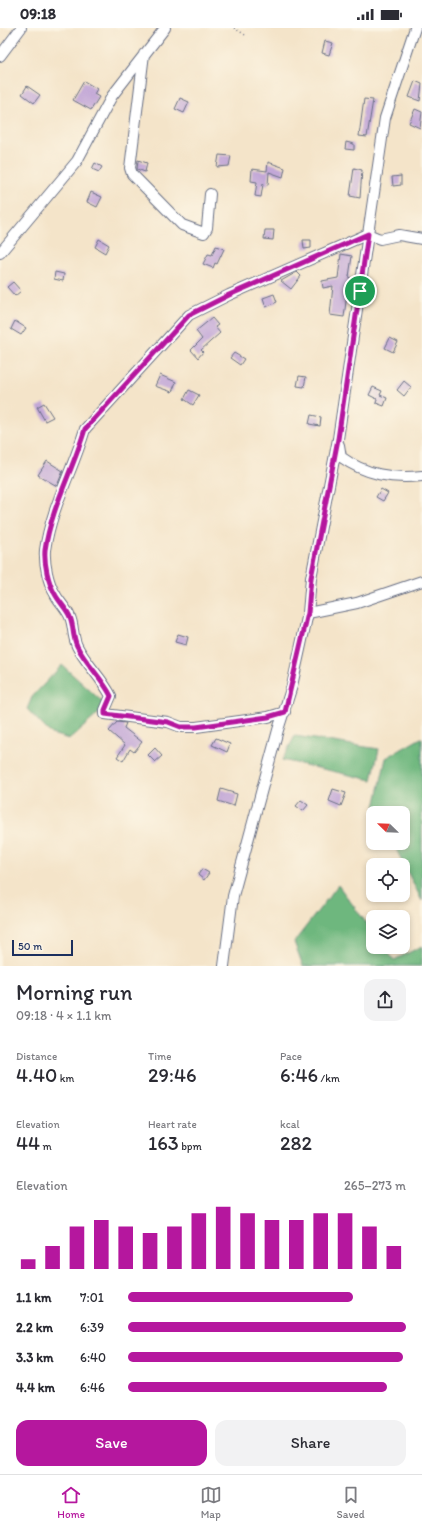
<!DOCTYPE html>
<meta charset="utf-8">
<style>
:root{--surface:#fff;--page:#f2f2f3;--text:#2b2b33;--muted:#7c7c81;--line:#e1e1e2;--accent:#b5179e}
body{margin:0;font-family:Itim,sans-serif;background:var(--page);color:var(--text);height:100vh;display:flex;flex-direction:column;font-size:15px;white-space:nowrap}
*{box-sizing:border-box;margin:0}
p{font-size:13px;color:var(--muted)}
.icon{flex:none;width:22px;height:22px;fill:none;stroke:currentColor;stroke-width:2;stroke-linecap:round;stroke-linejoin:round}
.map{position:relative;height:938px;overflow:hidden}
.drawer{display:flex;flex-direction:column;background:var(--surface);flex:1}
.drawer>*{flex:none}
.needle{width:26px;rotate:293deg}
.fabs{position:absolute;left:366px;top:778px;display:grid;gap:8px}
.fabs a{display:grid;place-items:center;width:44px;height:44px;border-radius:8px;background:var(--surface);box-shadow:0 2px 6px #0003;font-size:20px}
.scale{position:absolute;left:12px;bottom:10px;width:61px;box-sizing:border-box;padding-left:4px;border:2px solid #1b2f5e;border-top:0;font-size:11px;line-height:14px;white-space:nowrap;color:#1b2f5e;-webkit-text-stroke:3px #fcf5e5;paint-order:stroke}
.pin{position:absolute;display:grid;place-items:center;width:34px;height:34px;color:#fff;margin:-17px;border:2px solid #fff;border-radius:50%;box-shadow:0 1px 4px #0007}
.round{display:grid;place-items:center;flex:none;width:42px;height:42px;border-radius:12px;background:var(--page)}
.overview{display:flex;align-items:center;justify-content:space-between;height:68px;padding:0 16px}
h1{font-size:22px;font-weight:600;line-height:30px}
.figures{display:grid;grid-template-columns:repeat(3,1fr);gap:6px;height:68px;padding:4px 16px}
.figures div{display:grid;align-content:center}
.figures b{font-size:20px;font-weight:600}
.figures small{font-size:11px;font-weight:400}
.figures p{font-size:11px}
.chart{height:112px;padding:8px 16px}
.chart p{display:flex;justify-content:space-between}
.chart svg{width:100%;height:72px;margin-top:4px;stroke:var(--accent);stroke-width:6}
.primary-button{display:flex;gap:8px;margin-top:auto;padding:8px 16px}
.primary-button a{flex:1;height:46px;border-radius:12px;background:var(--accent);color:#fff;font-size:16px;font-weight:600;line-height:46px;text-align:center}
.primary-button a+a{background:var(--page);color:var(--text)}
ul{padding:0 16px;list-style:none;font-size:13px}
li{display:grid;grid-template-columns:64px 48px 1fr;align-items:center;height:30px}
li i{height:10px;border-radius:5px;background:var(--accent)}
.status{display:flex;justify-content:space-between;align-items:center;height:28px;padding:0 20px;background:var(--surface);direction:ltr}
.status svg{height:11px;fill:currentColor}
.tab-bar{display:flex;justify-content:space-around;align-items:center;height:56px;border-top:1px solid var(--line);background:var(--surface);font-size:11px;color:var(--muted)}
.tab-bar a{display:grid;justify-items:center;gap:2px}
.tab-bar .on{color:var(--accent)}
.map>svg:first-child{display:block}
</style>
<div class="status"><b>09:18</b><svg viewBox="0 0 49 12"><path d="M0 12V9h3v3zM5 12V6h3v6zM10 12V3h3v9zM15 12V0h3v12zM26 1h20v11H26zM47 4h2v5h-2z"/></svg></div>
<div class="map">
<svg width="422" height="938" viewBox="0 0 422 938">
<rect width="100%" height="100%" fill="#fcf5e5"/>
<filter id="ink" filterUnits="userSpaceOnUse"><feTurbulence type="fractalNoise" baseFrequency=".025" numOctaves="2"/><feDisplacementMap in="SourceGraphic" scale="8" xChannelSelector="R" yChannelSelector="G"/><feConvolveMatrix kernelMatrix="1 2 1 2 8 2 1 2 1" color-interpolation-filters="sRGB"/></filter>
<filter id="wash" filterUnits="userSpaceOnUse"><feTurbulence type="fractalNoise" baseFrequency=".012" numOctaves="4" result="noise"/><feDisplacementMap in="SourceGraphic" scale="16" xChannelSelector="R" yChannelSelector="G"/><feGaussianBlur stdDeviation="0.9" result="paint"/><feColorMatrix in="noise" values="0 0 0 0 0 0 0 0 0 0 0 0 0 0 0 0 0 1.4 0 .05"/><feComposite in="paint" operator="in"/></filter>
<g filter="url(#wash)">
<rect width="100%" height="100%" fill="#f4e4c9"/>
<path fill="#6eb77e" stroke="#44736e" d="M62 637 107 678 70 711 51 706 27 681 32 669Z
M295 708 379 721 372 752 282 732Z
M421 710H422V873L393 815H403V785H379L375 779 386 730Z
M338 857 373 904V919H384L394 932 422 918V938H303L294 914Z"/>
<g id="blocks">
<path fill="#c2a7d7" d="M325 13 333 15 329 27 322 25Z
M84 53 97 61 94 66 99 69 91 82 73 72Z
M415 53 422 56 420 73 409 69Z
M27 58 40 67 34 75 22 66Z
M180 70 189 74 184 85 175 81Z
M364 71 373 72 367 109 359 108Z
M415 81 422 84 420 100 409 95Z
M346 114 354 116V122L345 121Z
M219 127 231 128 229 138 217 139Z
M138 132 147 135 145 144 137 141Z
M268 134 285 140 283 149 269 144 268 157 263 156 261 169 255 168 257 154 251 153 252 141 267 143Z
M95 135 102 139 99 144 92 141Z
M354 140 362 142 360 170 350 168Z
M401 148V157L393 158 392 149Z
M91 164 102 169 97 179 87 174Z
M265 202H274L273 212 264 211Z
M99 211 109 217 105 225 95 219Z
M303 212H311V220L304 221Z
M216 218 224 221 217 236 215 235 213 240 203 236 208 226 212 227Z
M341 226 352 228 349 249H350V258H348L344 289 330 287 333 258 323 260 322 253 338 250Z
M55 244 64 246 63 253 54 251Z
M297 244 301 248 291 261 281 253Z
M13 254 21 263 15 268 7 259Z
M274 266 277 274 266 279 263 270Z
M212 290 218 297 215 299 220 305 201 322 203 324 198 330 191 322 202 311 196 303Z
M15 293 26 300 21 307 11 301Z
M390 310 398 314 393 324 385 320Z
M234 325 244 331 240 337 230 330Z
M160 347 176 354 172 364 155 358Z
M299 348 306 349 304 359 297 358Z
M404 353 411 359 404 368 397 362Z
M373 359 382 363 380 367 387 370 384 378 376 375 377 371 369 367Z
M189 362 199 367 193 377 184 371Z
M44 375 53 389 45 393 37 379Z
M311 387 321 389 320 398 309 396Z
M47 433 63 443 57 458 38 447Z
M381 461 388 465 383 473 376 469Z
M178 606 188 609 186 617 175 614Z
M117 694 126 695 124 700 142 714 134 724 130 721 123 733 117 729 125 717 109 703Z
M216 710 230 716 227 724 212 717Z
M155 720 162 728 155 734 148 727Z
M221 761 237 766 234 778 218 773Z
M333 761 346 765 341 778 329 773Z
M301 772 308 777 303 783 296 778Z
M202 841 209 845 204 852 198 847Z"/>
</g>
</g>
<g filter="url(#ink)">
<use href="#blocks" fill-opacity="0" stroke="#676e83" stroke-width="1"/>
<g fill="none" stroke-linecap="round" stroke-linejoin="round">
<defs>
<path id="minor" d="M144 26 130 140 132 146 182 197 204 205 207 200 210 166
M0 28 21 0
M0 225 77 133 112 68 165 0
M339 417 341 429C366 447 392 451 422 448
M308 585 357 575 422 553
M285 684 268 689 196 699H181L168 694 105 686V682L111 668C102 650 86 636 77 618 72 607 74 598 70 589 67 581 59 574 55 566 48 555 44 535 45 522 51 480 73 442 85 401L189 287 229 267 368 206 380 211 399 207 422 211
M224 938 233 868 278 702 292 658 308 585 311 550 338 411 385 90 415 0"/>
</defs>
<use href="#minor" stroke="#676e83" stroke-width="12"/>
<path stroke="#676e83" stroke-width="1.5" stroke-dasharray="1 3" stroke-linecap="butt" d="M234 0 247 8"/>
<use href="#minor" stroke="#fff" stroke-width="10"/>
</g>
</g>
<g fill="none" stroke-linecap="round" stroke-linejoin="round" filter="url(#ink)">
<defs>
<path id="route" d="M368 206 338 411 311 550 308 585 285 684 268 689 196 699H181L168 694 105 686V682L111 668C102 650 86 636 77 618 72 607 74 598 70 589 67 581 59 574 55 566 48 555 44 535 45 522 51 480 73 442 85 401L189 287 229 267Z"/>
</defs>
<use href="#route" stroke="#fff" stroke-width="8"/>
<use href="#route" stroke="#b5179e" stroke-width="5"/>
</g>
</svg>
<div class="fabs">
<a><svg class="needle" viewBox="-14 -14 28 28"><path d="M0-13l5 13h-10z" fill="#e53935"/><path d="M0 13l5-13h-10z" fill="#7c7c81"/></svg></a>
<a><svg class="icon" aria-label="locate" viewBox="0 0 24 24"><circle cx="12" cy="12" r="6"/><path d="M12 2v4M12 18v4M2 12h4M18 12h4"/></svg></a>
<a><svg class="icon" aria-label="layers" viewBox="0 0 24 24"><path d="M12 4l9 5-9 5-9-5zM3 14l9 5 9-5"/></svg></a>
</div>
<div class="scale">50 m</div>
<div class="pin" style="left:360px;top:263px;background:#1e9e55"><svg class="icon" aria-label="arrive" viewBox="0 0 24 24"><path d="M6 21V4h12l-3 4 3 4H6"/></svg></div>
</div>
<section class="drawer">
<div class="overview"><div><h1>Morning run</h1><p>09:18 · 4 × 1.1 km</p></div><a class="round"><svg class="icon" aria-label="share" viewBox="0 0 24 24"><path d="M12 15V3M7 8l5-5 5 5M5 13v7h14v-7"/></svg></a></div>
<div class="figures">
<div><p>Distance</p><b>4.40<small> km</small></b></div>
<div><p>Time</p><b>29:46</b></div>
<div><p>Pace</p><b>6:46<small> /km</small></b></div>
</div>
<div class="figures">
<div><p>Elevation</p><b>44<small> m</small></b></div>
<div><p>Heart rate</p><b>163<small> bpm</small></b></div>
<div><p>kcal</p><b>282</b></div>
</div>
<div class="chart"><p><span>Elevation</span>265–273 m</p>
<svg viewBox="0 0 160 44" preserveAspectRatio="none"><path d="M5 44V38M15 44V30M25 44V18M35 44V14M45 44V18M55 44V22M65 44V18M75 44V10M85 44V6M95 44V10M105 44V14M115 44V14M125 44V10M135 44V10M145 44V18M155 44V30"/></svg>
</div>
<ul>
<li><b>1.1 km</b>7:01<i style="width:81%"></i></li>
<li><b>2.2 km</b>6:39<i style="width:100%"></i></li>
<li><b>3.3 km</b>6:40<i style="width:99%"></i></li>
<li><b>4.4 km</b>6:46<i style="width:93%"></i></li>
</ul>
<div class="primary-button"><a>Save</a><a>Share</a></div>
</section>
<nav class="tab-bar">
<a class="on"><svg class="icon" aria-label="home" viewBox="0 0 24 24"><path d="M3 11l9-7 9 7M6 9v11h12V9"/></svg>Home</a>
<a><svg class="icon" aria-label="map" viewBox="0 0 24 24"><path d="M3 6l6-2 6 2 6-2v14l-6 2-6-2-6 2zM9 4v14M15 6v14"/></svg>Map</a>
<a><svg class="icon" aria-label="saved" viewBox="0 0 24 24"><path d="M7 4h10v16l-5-4-5 4z"/></svg>Saved</a>
</nav>
